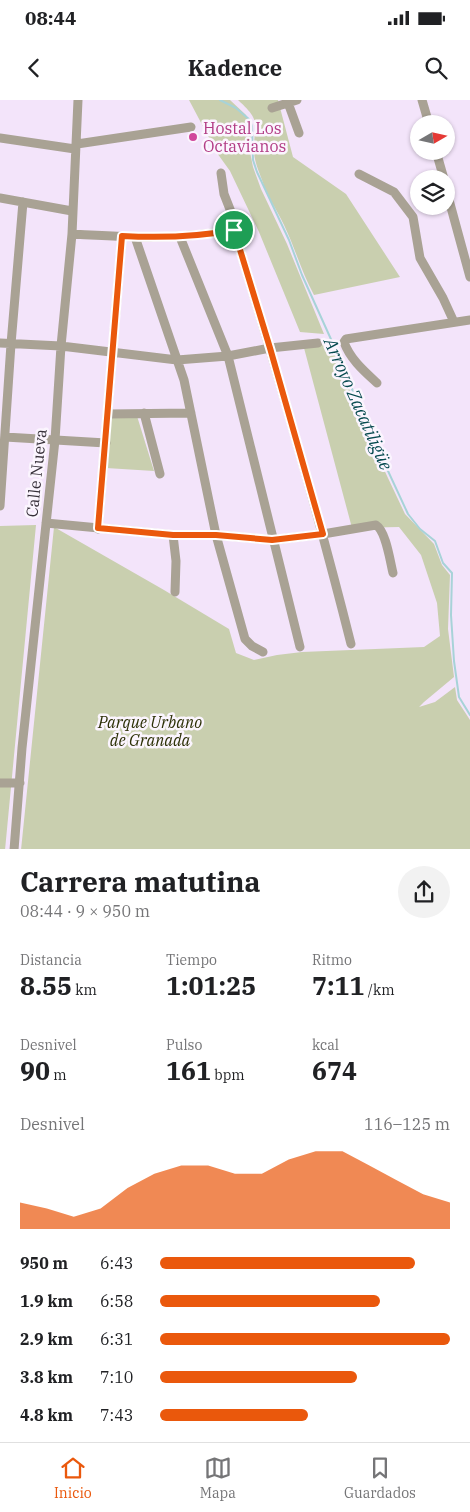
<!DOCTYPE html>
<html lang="es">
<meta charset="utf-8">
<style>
:root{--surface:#fff;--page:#f2f2f2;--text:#202124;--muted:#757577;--line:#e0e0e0;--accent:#ea580c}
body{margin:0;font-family:"IBM Plex Serif",serif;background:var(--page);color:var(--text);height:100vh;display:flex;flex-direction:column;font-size:19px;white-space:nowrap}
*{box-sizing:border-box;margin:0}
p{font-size:16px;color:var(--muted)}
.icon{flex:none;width:28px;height:28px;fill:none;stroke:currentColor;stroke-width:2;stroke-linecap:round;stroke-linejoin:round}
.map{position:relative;height:749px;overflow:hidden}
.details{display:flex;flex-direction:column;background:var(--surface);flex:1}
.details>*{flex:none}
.needle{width:32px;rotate:81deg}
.tools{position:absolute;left:410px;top:15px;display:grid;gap:10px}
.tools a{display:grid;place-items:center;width:45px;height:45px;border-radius:50%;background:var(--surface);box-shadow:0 1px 4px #0004;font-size:25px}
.pin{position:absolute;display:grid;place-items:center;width:42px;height:42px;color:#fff;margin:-21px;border:2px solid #fff;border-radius:50%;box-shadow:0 1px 5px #0007}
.round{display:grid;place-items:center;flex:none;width:52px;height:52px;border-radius:26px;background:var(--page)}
.head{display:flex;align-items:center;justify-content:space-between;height:85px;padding:0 20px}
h1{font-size:28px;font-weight:700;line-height:38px}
.figures{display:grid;grid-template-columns:repeat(3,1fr);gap:8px;height:85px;padding:5px 20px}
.figures div{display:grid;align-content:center}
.figures b{font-size:25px;font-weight:700}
.figures small{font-size:14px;font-weight:400}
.figures p{font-size:14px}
.chart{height:140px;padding:10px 20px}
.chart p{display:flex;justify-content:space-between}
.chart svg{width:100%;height:90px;margin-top:5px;fill:var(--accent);opacity:.7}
ul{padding:0 20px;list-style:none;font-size:16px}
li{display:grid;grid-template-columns:80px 60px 1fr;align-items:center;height:38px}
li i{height:12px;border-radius:6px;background:var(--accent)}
.status{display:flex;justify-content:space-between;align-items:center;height:35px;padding:0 25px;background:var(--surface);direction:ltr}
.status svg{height:14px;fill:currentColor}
header{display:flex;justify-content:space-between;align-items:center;height:65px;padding:0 20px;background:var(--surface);font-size:22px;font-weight:700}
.dock{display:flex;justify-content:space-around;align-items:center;height:70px;border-top:1px solid var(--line);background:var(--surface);font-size:14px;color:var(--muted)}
.dock a{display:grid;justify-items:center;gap:2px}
.dock .selected{color:var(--accent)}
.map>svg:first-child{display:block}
</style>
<div class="status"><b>08:44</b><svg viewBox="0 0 49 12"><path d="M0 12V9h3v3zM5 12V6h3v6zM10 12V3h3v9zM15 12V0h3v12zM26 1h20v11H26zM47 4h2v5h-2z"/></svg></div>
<header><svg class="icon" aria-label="back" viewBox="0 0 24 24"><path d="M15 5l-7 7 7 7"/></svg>Kadence<svg class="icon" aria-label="search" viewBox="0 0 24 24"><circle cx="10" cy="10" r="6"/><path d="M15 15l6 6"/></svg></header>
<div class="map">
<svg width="470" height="750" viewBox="0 0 470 750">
<rect width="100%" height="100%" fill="#f3e4fa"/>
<path fill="#c9cfaf" d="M189 0H230L246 15 252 28 249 47 253 67 261 89 287 144 324 234 300 232 259 132 230 71 217 53Z
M238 0H278L293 57 346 94 400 177 314 195C302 173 295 148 284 125 277 110 267 96 262 80 259 72 254 60 254 51 254 22 262 22 238 0Z
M326 239 339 261 362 323 405 414 434 444 442 465 450 475 448 529 454 577 424 602 419 607 435 602 455 587 457 600 470 620V749L21 750 54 427 164 490 229 529 236 553 254 560 277 555 302 552 424 547 440 536 437 503 421 455 399 427 352 428 304 248Z
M137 316 154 371 106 368 111 317Z
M36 425 5 750 0 749V426Z"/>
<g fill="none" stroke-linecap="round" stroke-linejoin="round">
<path stroke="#a7d3d8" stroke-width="2" d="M220 0 236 8 250 20 252 26 253 60 257 72 289 140 302 175 339 257 369 330 408 414 420 429 435 441 443 463 452 473 451 515 454 561 459 597 470 615"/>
<path stroke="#a9a294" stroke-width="9" d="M287 0 299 33
M422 0 429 24
M272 8 297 0
M0 38 75 49
M77 44 191 27
M436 51 444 79
M221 73 224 94 233 117 234 130C276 267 316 405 351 544
M359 74 394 92 413 117 420 158 443 198 454 222
M446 89 470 177
M0 98 72 111
M72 134C126 137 180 140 234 130
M135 137 184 280 216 435 245 539 252 546 263 552
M180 137 228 256 300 547
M0 243 61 246 177 260 228 256 270 248 318 243
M377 283C364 271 350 259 344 242L346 239 470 220
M144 313 160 374
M108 314 191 313
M5 337 106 343
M0 406 11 244 23 102
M46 423 173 435H216L272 440 323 434 376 425C386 431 390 461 393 473
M98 429 122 136
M173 435 176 461 175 492
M0 683H20
M14 750 22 648 55 340 61 246 72 134 78 0"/>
</g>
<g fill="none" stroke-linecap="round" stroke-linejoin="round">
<defs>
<path id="route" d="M234 130 270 248 323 434 272 440 216 435H173L98 428 122 136C160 138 197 137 234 130Z"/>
</defs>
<use href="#route" stroke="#fff" stroke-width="10"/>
<use href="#route" stroke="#ea580c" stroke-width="6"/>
</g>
<circle fill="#d1479c" stroke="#fbf5fe" stroke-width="2" cx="193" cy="37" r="5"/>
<g text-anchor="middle" stroke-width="5" stroke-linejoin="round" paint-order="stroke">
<g font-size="16" fill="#b23c85" stroke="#fbf5fe" text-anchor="start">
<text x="203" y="34">Hostal Los<tspan x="203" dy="18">Octavianos</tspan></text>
</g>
<g font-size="16" fill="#37313a" stroke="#fbf5fe">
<text transform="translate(36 373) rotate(-84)" y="6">Calle Nueva</text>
</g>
<g font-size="16" font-style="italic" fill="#2c3006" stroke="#fbf5fe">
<text x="150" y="628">Parque Urbano<tspan x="150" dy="18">de Granada</tspan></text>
</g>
<g font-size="18" font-style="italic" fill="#064a4f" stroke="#fbf5fe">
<text transform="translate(358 304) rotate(66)" y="6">Arroyo Zacatiligüe</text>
</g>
</g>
</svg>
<div class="tools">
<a><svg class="needle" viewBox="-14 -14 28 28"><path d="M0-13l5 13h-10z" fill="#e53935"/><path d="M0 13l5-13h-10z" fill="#757577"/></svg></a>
<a><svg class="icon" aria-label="layers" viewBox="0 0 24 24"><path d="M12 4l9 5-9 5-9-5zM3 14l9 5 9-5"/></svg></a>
</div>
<div class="pin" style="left:234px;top:130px;background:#1e9e55"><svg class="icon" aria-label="arrive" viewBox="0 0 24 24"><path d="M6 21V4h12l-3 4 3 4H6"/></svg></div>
</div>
<section class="details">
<div class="head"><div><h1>Carrera matutina</h1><p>08:44 · 9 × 950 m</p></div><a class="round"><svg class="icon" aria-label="share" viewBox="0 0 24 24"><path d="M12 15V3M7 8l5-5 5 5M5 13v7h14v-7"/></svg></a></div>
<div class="figures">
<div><p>Distancia</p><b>8.55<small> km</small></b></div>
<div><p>Tiempo</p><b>1:01:25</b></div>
<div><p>Ritmo</p><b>7:11<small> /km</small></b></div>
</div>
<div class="figures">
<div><p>Desnivel</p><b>90<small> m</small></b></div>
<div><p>Pulso</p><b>161<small> bpm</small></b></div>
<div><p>kcal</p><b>674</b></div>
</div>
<div class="chart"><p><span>Desnivel</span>116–125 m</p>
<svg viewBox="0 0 160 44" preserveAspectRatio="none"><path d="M0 44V31L10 34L20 38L30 34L40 24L50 17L60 13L70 13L80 17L90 17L100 10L110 6L120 6L130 13L140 20L150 27L160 31V44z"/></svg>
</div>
<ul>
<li><b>950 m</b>6:43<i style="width:88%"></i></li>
<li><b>1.9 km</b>6:58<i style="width:76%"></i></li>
<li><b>2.9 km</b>6:31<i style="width:100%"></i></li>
<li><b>3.8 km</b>7:10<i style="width:68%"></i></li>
<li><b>4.8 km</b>7:43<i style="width:51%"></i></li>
</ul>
</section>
<nav class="dock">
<a class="selected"><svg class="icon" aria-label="home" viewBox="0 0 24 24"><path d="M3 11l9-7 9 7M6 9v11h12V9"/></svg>Inicio</a>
<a><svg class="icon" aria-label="map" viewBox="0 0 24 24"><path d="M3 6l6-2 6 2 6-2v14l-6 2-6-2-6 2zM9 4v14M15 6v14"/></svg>Mapa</a>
<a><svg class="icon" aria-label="saved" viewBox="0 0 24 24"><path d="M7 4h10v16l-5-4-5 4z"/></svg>Guardados</a>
</nav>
